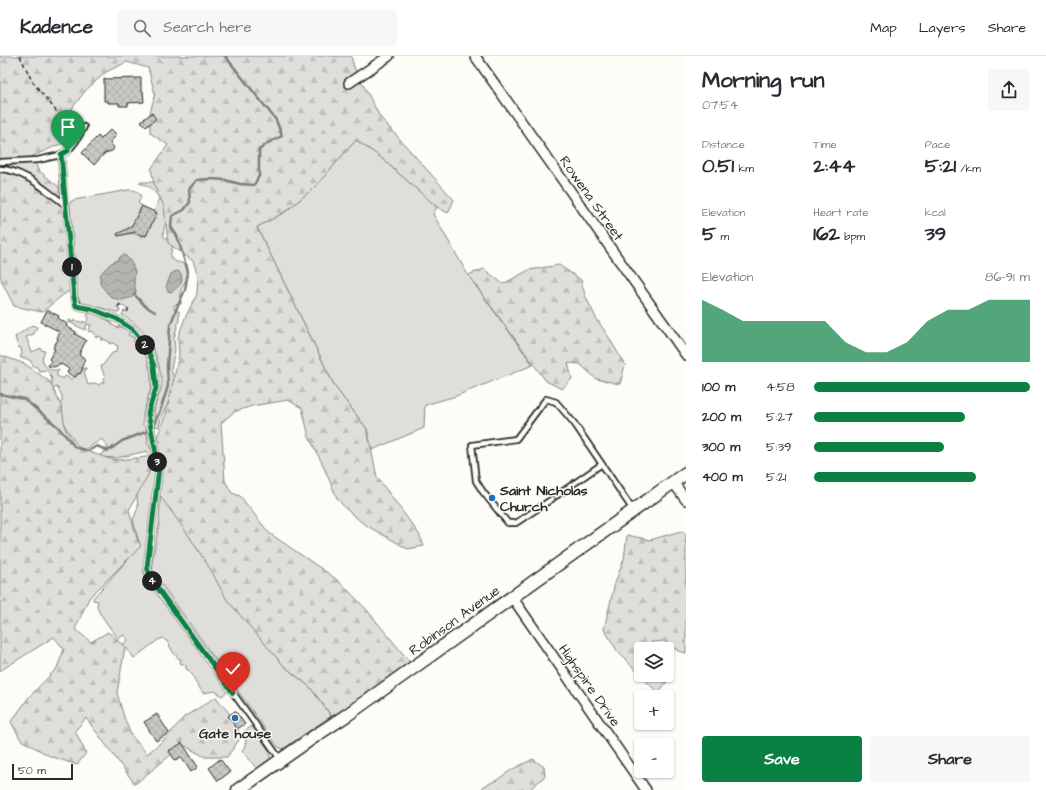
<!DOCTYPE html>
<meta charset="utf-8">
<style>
:root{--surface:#fff;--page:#f7f7f7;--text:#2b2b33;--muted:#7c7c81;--line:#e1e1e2;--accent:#0b8043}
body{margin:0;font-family:"Architects Daughter",sans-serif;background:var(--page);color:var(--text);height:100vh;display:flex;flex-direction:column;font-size:15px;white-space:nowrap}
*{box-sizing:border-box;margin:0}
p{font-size:13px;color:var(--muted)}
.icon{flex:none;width:22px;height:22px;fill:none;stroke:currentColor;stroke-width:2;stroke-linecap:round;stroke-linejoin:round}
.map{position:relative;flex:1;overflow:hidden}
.side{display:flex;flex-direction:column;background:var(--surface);width:360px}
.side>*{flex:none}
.fabs{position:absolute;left:634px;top:586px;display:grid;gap:8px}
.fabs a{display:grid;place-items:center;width:40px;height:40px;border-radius:4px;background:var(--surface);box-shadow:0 1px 3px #0004;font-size:20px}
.scale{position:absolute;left:12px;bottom:10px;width:61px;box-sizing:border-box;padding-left:4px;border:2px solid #2b2b2b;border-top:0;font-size:11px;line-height:14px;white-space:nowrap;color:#2b2b2b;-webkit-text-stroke:3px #fdfcf7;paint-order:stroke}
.pin{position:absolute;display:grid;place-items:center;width:34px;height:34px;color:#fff;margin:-41px -17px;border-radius:50% 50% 50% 0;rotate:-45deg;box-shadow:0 0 4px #0007}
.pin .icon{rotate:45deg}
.km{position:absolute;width:20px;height:20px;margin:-10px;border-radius:50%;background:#222;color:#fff;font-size:11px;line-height:20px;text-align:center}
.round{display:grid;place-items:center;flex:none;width:42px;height:42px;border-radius:4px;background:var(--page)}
.head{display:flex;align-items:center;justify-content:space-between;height:68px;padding:0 16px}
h1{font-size:22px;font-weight:800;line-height:30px}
.figures{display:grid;grid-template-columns:repeat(3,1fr);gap:6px;height:68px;padding:4px 16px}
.figures div{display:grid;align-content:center}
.figures b{font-size:20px;font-weight:800}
.figures small{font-size:11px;font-weight:400}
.figures p{font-size:11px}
.chart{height:112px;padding:8px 16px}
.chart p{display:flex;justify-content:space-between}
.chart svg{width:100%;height:72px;margin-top:4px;fill:var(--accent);opacity:.7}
.button{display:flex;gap:8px;margin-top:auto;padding:8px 16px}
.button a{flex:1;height:46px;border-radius:4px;background:var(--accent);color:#fff;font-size:16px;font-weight:800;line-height:46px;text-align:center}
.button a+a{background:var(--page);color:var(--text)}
ul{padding:0 16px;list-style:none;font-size:13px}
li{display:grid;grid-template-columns:64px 48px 1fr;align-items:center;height:30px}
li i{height:10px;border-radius:5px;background:var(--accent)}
header{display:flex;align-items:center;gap:24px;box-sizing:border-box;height:56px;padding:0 20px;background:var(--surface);border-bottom:1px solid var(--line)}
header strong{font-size:19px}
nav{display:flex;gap:22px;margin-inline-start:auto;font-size:14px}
.search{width:280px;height:36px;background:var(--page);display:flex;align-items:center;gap:10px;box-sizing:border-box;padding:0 14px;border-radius:4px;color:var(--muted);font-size:15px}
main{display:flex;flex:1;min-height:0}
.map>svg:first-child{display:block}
</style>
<header>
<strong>Kadence</strong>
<div class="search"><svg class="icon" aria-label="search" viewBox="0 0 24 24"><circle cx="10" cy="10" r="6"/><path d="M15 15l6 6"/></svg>Search here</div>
<nav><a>Map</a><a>Layers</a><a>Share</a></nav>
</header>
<main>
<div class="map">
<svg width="686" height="734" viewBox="0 0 686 734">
<defs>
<pattern id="forest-firs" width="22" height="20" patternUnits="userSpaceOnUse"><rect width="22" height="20" fill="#dfdeda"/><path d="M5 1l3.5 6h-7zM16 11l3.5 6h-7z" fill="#c0bfbb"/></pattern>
<pattern id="water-waves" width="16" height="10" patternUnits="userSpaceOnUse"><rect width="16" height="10" fill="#b5b4b1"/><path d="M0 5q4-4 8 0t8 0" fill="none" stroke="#939390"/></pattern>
<pattern id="building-cross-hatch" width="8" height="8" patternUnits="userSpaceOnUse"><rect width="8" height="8" fill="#c9c8c4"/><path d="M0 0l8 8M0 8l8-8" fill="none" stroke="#adaca9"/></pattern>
</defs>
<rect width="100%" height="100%" fill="#fdfcf7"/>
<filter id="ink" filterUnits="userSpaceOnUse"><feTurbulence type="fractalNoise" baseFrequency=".025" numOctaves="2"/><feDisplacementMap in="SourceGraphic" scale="8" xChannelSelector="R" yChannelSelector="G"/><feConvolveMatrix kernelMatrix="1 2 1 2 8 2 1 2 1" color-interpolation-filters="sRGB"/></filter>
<g filter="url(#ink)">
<path fill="#dfdeda" stroke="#858482" d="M356 84 379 100 437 151 433 158 468 219 533 309 456 340 425 349 424 372 372 394 367 373 335 331 257 171 285 156 315 131Z
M141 126H155L183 146C174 157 161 166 164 181L173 188C168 205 171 205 187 208 191 221 187 221 182 231 180 236 181 242 181 248L174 249 175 255H179V263L174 282 175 293 171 313 175 328V333L162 359 159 371 155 370C156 365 154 360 154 355 155 346 161 337 162 328 162 323 160 316 159 310 153 287 143 271 122 259L124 255 127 256 128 255 125 251 121 249 118 250V252L120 254 119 257 102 252 81 247 77 239 69 153 70 146 74 144 128 134C134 134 139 134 141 141L138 147 142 150 133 168 127 173V177L131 178 133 177 142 181 143 179 146 180 159 142C153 133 150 130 139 127Z
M92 256 111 266V268L118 272 119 270 130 275 128 279 135 282 133 285 138 288 144 295 148 305 149 311 151 315V332L143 358V369L146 372 148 384 147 387 151 393 155 407V422L144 516 147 524 228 635 222 640 215 635 203 637C201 634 198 630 196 626 193 621 192 616 186 613V609L180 607 181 603H179L173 596 167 585H166L163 582 158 584 134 602 123 588 128 584 124 579 118 583 99 556 97 550 98 545 93 544V542L140 490 133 464 138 451 137 440 139 428 149 403 147 395 117 402 99 401 100 399 106 395 108 392 102 383 85 394 79 392 53 352 62 346V340L57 331 51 334 46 331 52 328C52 322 51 318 46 314L39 315 37 311 33 310 31 305 25 302H21L20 301 22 298 21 292 18 291 15 281 32 269 37 271 34 278 26 281 32 296 41 292V294L45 295 42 303C46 312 47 315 58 314H59L56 319 63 323 65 320 72 323 74 320 76 321 78 317 80 318 83 312H86V314L84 315 88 329 96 327 98 329 104 326 103 323 105 322 101 310 103 309 112 297 116 296 118 292 117 289 116 290 115 288 113 287 109 288 110 286 103 283 102 285 101 284 103 282 98 280 97 282 95 281 96 279 94 278 95 277 91 275 90 276 88 275 91 269 87 268 85 274 69 266V264L73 266 74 264 78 266 79 265 82 267 83 265 86 267 89 262 87 259 88 258Z
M161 430 284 610 310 631 331 660 283 693 278 691 153 516 152 506 159 468Z
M252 670 270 696V704L257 713 242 694 244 692 246 685 242 677Z"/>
<path fill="url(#forest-firs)" stroke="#858482" d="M0 0H351L354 11 380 61 454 144 448 157 437 151 379 100 356 84 315 131 285 156 257 171 335 331 367 373 377 421 419 478 424 490 408 493 364 468 346 453 337 442 322 407 309 381 302 352 288 344 252 350 234 356 221 367 225 425 232 437 240 440 269 477 332 520 343 529 366 553 414 611 336 666 310 631 284 610 227 544 209 511 187 477 163 444 156 433 159 413 156 400 148 419 129 454 137 482 141 490 89 542 75 573 91 586 108 576 125 591 117 637 124 661 131 679 147 698 165 683 184 661 216 641 233 662 241 681 227 701H205L183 689 135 728 86 662 75 675 86 697 77 709 50 700 21 684 11 666 29 641 57 612 64 593 54 581 3 613 0 615V299L25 308 50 326 62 352 65 372 75 391 107 402 118 404 156 400 154 389 166 358 179 299 178 281 185 262 197 238 198 219 193 205 168 187 164 150 155 131 151 113 168 89 150 77V57L155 38 148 12 127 6 106 16 86 34 73 51 67 65V77L63 87 33 100 38 114 59 131 65 144 74 232 63 239 42 256 14 250 2 226 0 218Z
M559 209 581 224 585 239 596 262 608 280 625 309 620 328 596 323 580 308 568 307 572 323 562 333 546 325 468 219 484 213 503 228 529 214Z
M681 475 686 477V597L678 595 664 585 651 586 654 593H641V619H667V610L674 616 659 636 652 631 618 596 604 573 615 527 624 503 627 479 650 484Z
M533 703 544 711 545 720 529 734H481L484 730 497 724 511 714Z"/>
<path fill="url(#water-waves)" stroke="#7e7d7b" d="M124 199C129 201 133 210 135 215 135 218 134 221 134 225 134 229 136 233 136 237L134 238 133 241 122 244 112 242 108 238 100 228V219L103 215 111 207 118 204 121 200Z
M176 215 180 216C185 224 179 232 171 236L168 235 166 231 171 218Z"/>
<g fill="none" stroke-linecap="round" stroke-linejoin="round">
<path stroke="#7e7d7b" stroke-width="2.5" d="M134 238 145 250 155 256
M0 338 24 343 58 371 75 391 88 395 97 390 108 395 122 385 151 374 160 355 168 330 167 310 170 270 176 254 185 234 188 216 177 180 171 171 172 160 184 154 190 146 189 133 197 124 211 123 225 124 240 128 254 129 259 120V94L268 87 282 80 276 64 225 0"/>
</g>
<path fill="url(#building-cross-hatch)" stroke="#2b2b2b" d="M141 22V35H143L144 46 128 47V50H119V47H108V45H104V23Z
M152 57 156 63 146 71 141 65Z
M111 73 117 79 110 86 114 92 112 95 105 97 94 109 82 97 98 80 101 83Z
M142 150 157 157 146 180 143 179V180L135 176 118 180 117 178 131 171Z
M47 254 59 260 58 262 67 268 66 270 76 276 75 278 86 284 79 299 85 302 82 311 83 312 80 318 78 317 75 321 67 317 69 313 61 308 54 311 48 310 51 305 49 303 55 293 53 292 58 283 57 282 60 276 41 266Z
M235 655 245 668 237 673 228 660Z
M157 658 169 677 156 685 144 666Z
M182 687 198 711 191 716 181 701 175 704 169 695Z
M220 703 230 716 218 725 209 712Z"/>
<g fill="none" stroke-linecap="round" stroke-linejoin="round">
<defs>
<path id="service" d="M61 98 65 149
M0 106 38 104 56 100 68 95 76 85 84 71
M0 113C25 114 46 135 66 149L74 241 77 250 92 253 117 263 133 274 147 291 154 310 156 332 148 357 159 413 147 511 151 523 249 659 280 703
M556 440 602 408
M552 443 516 467H508L483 436 476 425 472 389 516 383 546 343 556 346 574 367 633 454"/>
<path id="minor" d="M475 0 686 299
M349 27 389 0
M673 426 686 444
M512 541 646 734"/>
<path id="secondary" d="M238 734 315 680 347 659 686 417"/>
</defs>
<use href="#service" stroke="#2b2b2b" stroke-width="8"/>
<use href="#minor" stroke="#2b2b2b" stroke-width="12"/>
<use href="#secondary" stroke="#2b2b2b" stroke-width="15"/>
<path stroke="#2b2b2b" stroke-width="1.5" stroke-dasharray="4 3" stroke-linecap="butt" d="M20 0 32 25 73 76
M118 251 119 249 123 247
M127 255H128V249"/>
<use href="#service" stroke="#fdfcf7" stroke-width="4.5"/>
<use href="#minor" stroke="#fdfcf7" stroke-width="9"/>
<use href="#secondary" stroke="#fdfcf7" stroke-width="12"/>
</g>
</g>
<g fill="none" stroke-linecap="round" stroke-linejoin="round" filter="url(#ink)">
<defs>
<path id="route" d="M68 95 61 98 74 241 76 250 92 253 117 263 133 274 147 291 154 310 156 332 148 357 159 413 147 511 151 523 233 637"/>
</defs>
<use href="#route" stroke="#fff" stroke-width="8"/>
<use href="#route" stroke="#0b8043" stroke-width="5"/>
</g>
<g fill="#1f6fb2" stroke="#fdfcf7" stroke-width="1.5">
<circle cx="492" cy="442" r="4"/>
<circle cx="235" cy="662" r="4"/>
</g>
<g text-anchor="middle" stroke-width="3" stroke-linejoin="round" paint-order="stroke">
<g font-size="14" fill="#2b2b2b" stroke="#fdfcf7">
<text transform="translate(592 142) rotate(55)" y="5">Rowena Street</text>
<text transform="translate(454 564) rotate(-36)" y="5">Robinson Avenue</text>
<text transform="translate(590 629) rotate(55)" y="5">Highspire Drive</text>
</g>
<g font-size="14" font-weight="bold" fill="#2b2b2b" stroke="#fdfcf7" text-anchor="start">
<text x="500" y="439">Saint Nicholas<tspan x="500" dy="16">Church</tspan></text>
<text x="235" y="682" text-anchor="middle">Gate house</text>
</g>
</g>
</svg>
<div class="fabs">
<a><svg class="icon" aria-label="layers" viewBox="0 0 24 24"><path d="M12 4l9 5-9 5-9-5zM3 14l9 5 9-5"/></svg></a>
<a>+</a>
<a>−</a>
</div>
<div class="scale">50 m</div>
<div class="pin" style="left:68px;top:95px;background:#1e9e55"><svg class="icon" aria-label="arrive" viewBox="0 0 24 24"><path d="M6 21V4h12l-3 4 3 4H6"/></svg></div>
<div class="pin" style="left:233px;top:637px;background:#d93025"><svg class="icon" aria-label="check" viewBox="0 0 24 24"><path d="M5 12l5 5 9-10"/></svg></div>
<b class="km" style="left:72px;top:211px">1</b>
<b class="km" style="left:145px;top:289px">2</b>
<b class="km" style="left:157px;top:406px">3</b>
<b class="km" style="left:152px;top:525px">4</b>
</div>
<section class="side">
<div class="head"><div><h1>Morning run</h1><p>07:54</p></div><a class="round"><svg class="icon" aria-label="share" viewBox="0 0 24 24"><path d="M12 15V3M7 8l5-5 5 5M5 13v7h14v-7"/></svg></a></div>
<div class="figures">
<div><p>Distance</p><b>0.51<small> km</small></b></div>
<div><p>Time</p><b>2:44</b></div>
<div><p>Pace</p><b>5:21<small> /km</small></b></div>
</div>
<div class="figures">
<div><p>Elevation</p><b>5<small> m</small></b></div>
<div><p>Heart rate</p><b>162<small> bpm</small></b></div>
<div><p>kcal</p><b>39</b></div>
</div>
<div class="chart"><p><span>Elevation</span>86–91 m</p>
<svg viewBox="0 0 160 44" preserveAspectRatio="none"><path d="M0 44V6L10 12L20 19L30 19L40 19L50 19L60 19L70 32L80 38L90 38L100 32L110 19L120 12L130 12L140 6L150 6L160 6V44z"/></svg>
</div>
<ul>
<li><b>100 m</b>4:58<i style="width:100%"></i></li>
<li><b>200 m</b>5:27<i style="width:70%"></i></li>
<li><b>300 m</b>5:39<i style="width:60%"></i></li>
<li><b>400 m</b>5:21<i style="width:75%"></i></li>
</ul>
<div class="button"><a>Save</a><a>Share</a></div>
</section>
</main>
